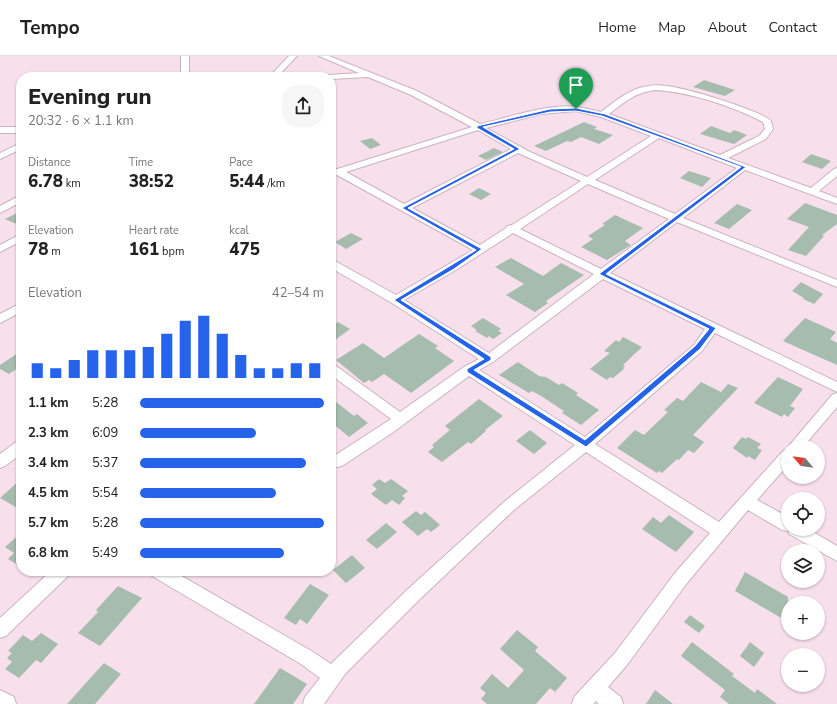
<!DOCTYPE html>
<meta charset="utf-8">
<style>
:root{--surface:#fff;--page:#f6f6f6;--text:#222;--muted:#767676;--line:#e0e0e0;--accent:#2563eb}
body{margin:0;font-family:"Nunito Sans",sans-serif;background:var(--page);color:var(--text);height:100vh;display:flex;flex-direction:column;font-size:15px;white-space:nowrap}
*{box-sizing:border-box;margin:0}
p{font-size:13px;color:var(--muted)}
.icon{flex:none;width:22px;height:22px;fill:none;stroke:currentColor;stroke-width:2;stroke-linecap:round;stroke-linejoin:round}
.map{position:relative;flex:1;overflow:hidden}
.sheet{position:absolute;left:16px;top:16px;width:320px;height:504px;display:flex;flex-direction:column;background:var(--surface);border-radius:16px;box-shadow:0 1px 3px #0004}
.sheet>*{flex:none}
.needle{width:26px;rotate:299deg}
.buttons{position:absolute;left:781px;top:384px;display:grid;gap:8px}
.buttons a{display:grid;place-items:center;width:44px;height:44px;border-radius:50%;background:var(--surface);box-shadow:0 1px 3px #0004;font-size:20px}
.pin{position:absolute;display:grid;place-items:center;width:34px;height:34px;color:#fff;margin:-41px -17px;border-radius:50% 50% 50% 0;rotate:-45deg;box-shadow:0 0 4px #0007}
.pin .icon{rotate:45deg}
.round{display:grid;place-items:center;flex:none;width:42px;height:42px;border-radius:16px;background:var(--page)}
.headline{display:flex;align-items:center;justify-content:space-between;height:68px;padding:0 12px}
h1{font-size:22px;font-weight:800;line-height:30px}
.stats{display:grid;grid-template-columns:repeat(3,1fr);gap:6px;height:68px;padding:4px 12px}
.stats div{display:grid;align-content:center}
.stats b{font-size:17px;font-weight:800}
.stats small{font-size:11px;font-weight:400}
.stats p{font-size:11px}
.chart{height:112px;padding:8px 12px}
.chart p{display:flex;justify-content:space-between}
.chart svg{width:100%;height:72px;margin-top:4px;stroke:var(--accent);stroke-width:6}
ul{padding:0 12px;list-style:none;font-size:13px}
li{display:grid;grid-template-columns:64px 48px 1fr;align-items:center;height:30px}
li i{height:10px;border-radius:5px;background:var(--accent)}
header{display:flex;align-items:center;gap:24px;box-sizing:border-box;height:56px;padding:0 20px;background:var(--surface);border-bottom:1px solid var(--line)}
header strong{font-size:19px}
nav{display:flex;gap:22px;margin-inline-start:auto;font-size:14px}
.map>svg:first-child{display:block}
</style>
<header>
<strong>Tempo</strong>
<nav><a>Home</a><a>Map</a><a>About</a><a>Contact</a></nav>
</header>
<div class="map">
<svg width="837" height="648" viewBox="0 0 837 648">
<rect width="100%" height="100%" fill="#f8dfec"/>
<path fill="#a5bcae" d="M704 24 735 34 725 40 693 31Z
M584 66 597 71 594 73 613 79 599 88 581 81 571 86 567 85 546 95 534 90Z
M711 70 730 77 734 74 747 79 734 88 700 78Z
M372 82 381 89 370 93 360 85Z
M494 92 503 96 486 104 478 100Z
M811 98 831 105 822 113 802 106Z
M689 115 711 122 702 131 680 122Z
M479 132 491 138 481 144 469 138Z
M805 147 837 159V168L822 179 824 180 806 200 788 194 809 171 787 163Z
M737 148 752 154 729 173 714 167Z
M21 155V170L5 163Z
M615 159 643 172 625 185 631 189 607 204 581 191 593 183 588 180 605 169 602 168Z
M351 177 363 183 346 193 335 186Z
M511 202 543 220 561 207 584 219 546 245 548 247 535 256 506 239 524 228 495 211Z
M801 226 823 238 814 248 803 243 804 242 792 235Z
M483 262 501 273 498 275 502 277 493 283 489 280 487 282 475 275 477 274 471 270Z
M805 262 836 276 830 283 837 287V309L783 285Z
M338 266 350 273 331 287V270Z
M419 278 438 290 435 292 454 305 411 337 384 318 372 326 369 324 364 327 336 304 363 287 384 302Z
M623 281 642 291 623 309 625 310 623 312 624 313 613 322 610 321 607 324 590 313 610 297 604 295 616 284 619 286Z
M21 295V310L9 318 0 313V309Z
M518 306 539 320 546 321 559 329 562 327 578 337 576 339 599 354 581 369 562 357 564 355 541 340 532 335 529 337 499 319Z
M778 321 803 333 790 350 795 352 788 361 784 358 782 361 754 347Z
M701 326 721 336 728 328 738 332 693 379 704 386 694 397 688 394 679 404 677 403 662 417 659 415 657 417 617 392 635 374 644 379 668 356 664 354 677 342 683 345Z
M331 342 354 360 357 358 368 367 349 381 331 366Z
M479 343 503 360 485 374 486 375 471 388 468 386 442 406 428 396 434 391 432 389 450 374 445 370Z
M530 374 547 387 534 398 516 385Z
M742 381 746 383 748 381 761 388 757 392 762 394 755 404 748 400 747 402 733 392Z
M21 423V454L0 442Z
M379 423 385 427 391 423 408 435 402 440 405 442 399 449 392 444 386 449 371 438 377 433 372 429Z
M416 455 421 459 425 456 440 469 431 476 427 473 418 480 402 466Z
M669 459 694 476 676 496 642 473 653 461 661 467Z
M386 467 397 476 377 493 366 484Z
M21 477V511L8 503 14 497 5 491Z
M352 499 365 512 346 527 333 514Z
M745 516 788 541V566L735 535Z
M310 528 329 539 307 568 300 563 296 569 284 562Z
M118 530 142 542 100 590 78 577 98 556 96 554Z
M690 559 705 570 699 577 684 566Z
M517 574 538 591 535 595 567 622 555 636 550 632 536 648H487L481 643 486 637 480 632 492 618 508 632 524 614 500 593Z
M41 577 58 588 41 607 36 604 19 622 5 613 12 606 7 602 12 597 8 595 23 579 32 585Z
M692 586 734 618 732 620 755 637 757 633 777 648H729L720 641 725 634 681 600Z
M750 586 764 597 754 611 740 600Z
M104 607 121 618 95 648H67Z
M280 612 307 628 293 648H254Z
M655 634 673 648H646Z"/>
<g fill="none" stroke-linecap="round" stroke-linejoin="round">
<defs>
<path id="minor" d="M181 0H189V16L195 21H186L181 17Z
M289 0H297L277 21H269Z
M319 0H329L417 35 480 68C507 62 550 47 577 51 585 52 593 54 601 56 614 46 627 35 643 31 651 29 659 29 667 30 685 32 760 54 771 65L773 73 766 83 728 102 811 132 834 113 837 112V120L819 135 837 142V148L745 114 683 162 837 224V231L677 166 610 217 837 326V336L715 277 702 295 595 388 719 466 783 395 788 393V409L757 444 788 461V473H808L837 490V505L789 478 788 475 782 474 748 454 687 527 627 609 608 631 621 641 623 648H599L596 645 593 648H572L574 641 615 597 675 517 710 477 586 396 514 454 420 543 345 618 324 648H303L305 641 320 622 301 608 152 520 150 515H173L313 596 331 608 408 533 504 446 575 389 469 320 392 377 342 410 331 412V400H334L391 363 331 319V309L336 310 400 356 464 311 479 303 392 247 331 212V204L335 205 396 239 473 194 337 119 331 121V115L472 71 411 39 368 21 331 23V21H327L328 19 359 17ZM655 34C690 36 732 50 763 66L765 73 760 79 755 82 720 99 609 58C623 47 636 36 655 34ZM576 55 601 61 651 80 587 121 530 96 486 72 541 58ZM478 74 511 93 404 148 346 116ZM659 82 737 112 675 158 595 124ZM518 97 581 125 512 169 507 170 506 172 480 189 412 152ZM588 128 669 163 601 213 520 173ZM513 177 594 218 489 297 404 244 456 214ZM603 223 705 273 694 289 585 381 479 314 493 306Z
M0 71H21V77H0Z
M21 87V93L0 103V97Z
M21 139V146L0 157V150Z
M21 178V185L0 196V189Z
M21 247V256L0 267V258Z
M837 337V351L803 391H788L832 339Z
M21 385V398L5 410 0 412V398L16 386Z
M51 515H70L68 520 6 580 0 582V562Z
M0 634 14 641 16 648H0Z"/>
</defs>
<use href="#minor" stroke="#cab3bf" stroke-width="2"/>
<use href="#minor" fill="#fff" fill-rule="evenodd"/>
</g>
<path fill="#2563eb" stroke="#fff" fill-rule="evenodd" d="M576 52 605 58 746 111 606 218 716 272 700 293 586 391 467 316V313L484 303 394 244 476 194 402 152 514 93 477 72V70L550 53ZM576 55 602 60 741 111 599 218 709 273 695 290 585 384 474 314 491 304V301L401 244 454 213 482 193 408 152 520 93 483 71 550 56Z"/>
</svg>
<div class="buttons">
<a><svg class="needle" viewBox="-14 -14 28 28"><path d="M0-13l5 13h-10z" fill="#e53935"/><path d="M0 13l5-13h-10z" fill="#767676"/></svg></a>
<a><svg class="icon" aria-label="locate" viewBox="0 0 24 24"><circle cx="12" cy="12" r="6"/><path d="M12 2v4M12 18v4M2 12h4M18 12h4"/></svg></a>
<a><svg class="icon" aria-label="layers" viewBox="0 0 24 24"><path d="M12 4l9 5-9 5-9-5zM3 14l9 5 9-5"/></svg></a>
<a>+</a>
<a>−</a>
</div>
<div class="pin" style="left:576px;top:53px;background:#1e9e55"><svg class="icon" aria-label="arrive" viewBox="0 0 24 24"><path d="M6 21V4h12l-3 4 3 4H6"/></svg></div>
<section class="sheet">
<div class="headline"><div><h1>Evening run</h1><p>20:32 · 6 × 1.1 km</p></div><a class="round"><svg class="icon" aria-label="share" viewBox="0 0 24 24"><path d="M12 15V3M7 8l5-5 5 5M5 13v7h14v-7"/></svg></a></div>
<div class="stats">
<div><p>Distance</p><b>6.78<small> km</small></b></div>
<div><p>Time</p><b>38:52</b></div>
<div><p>Pace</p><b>5:44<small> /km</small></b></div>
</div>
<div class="stats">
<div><p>Elevation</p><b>78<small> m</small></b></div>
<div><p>Heart rate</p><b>161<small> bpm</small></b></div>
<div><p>kcal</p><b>475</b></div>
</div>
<div class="chart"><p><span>Elevation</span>42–54 m</p>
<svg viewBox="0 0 160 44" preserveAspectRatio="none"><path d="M5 44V35M15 44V38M25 44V33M35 44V27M45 44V27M55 44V27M65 44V25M75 44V17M85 44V9M95 44V6M105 44V17M115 44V30M125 44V38M135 44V38M145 44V35M155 44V35"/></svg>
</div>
<ul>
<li><b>1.1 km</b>5:28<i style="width:100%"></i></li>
<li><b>2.3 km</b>6:09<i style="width:63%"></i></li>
<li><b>3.4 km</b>5:37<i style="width:90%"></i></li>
<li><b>4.5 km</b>5:54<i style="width:74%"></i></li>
<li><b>5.7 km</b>5:28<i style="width:100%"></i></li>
<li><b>6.8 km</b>5:49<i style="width:78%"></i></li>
</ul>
</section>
</div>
